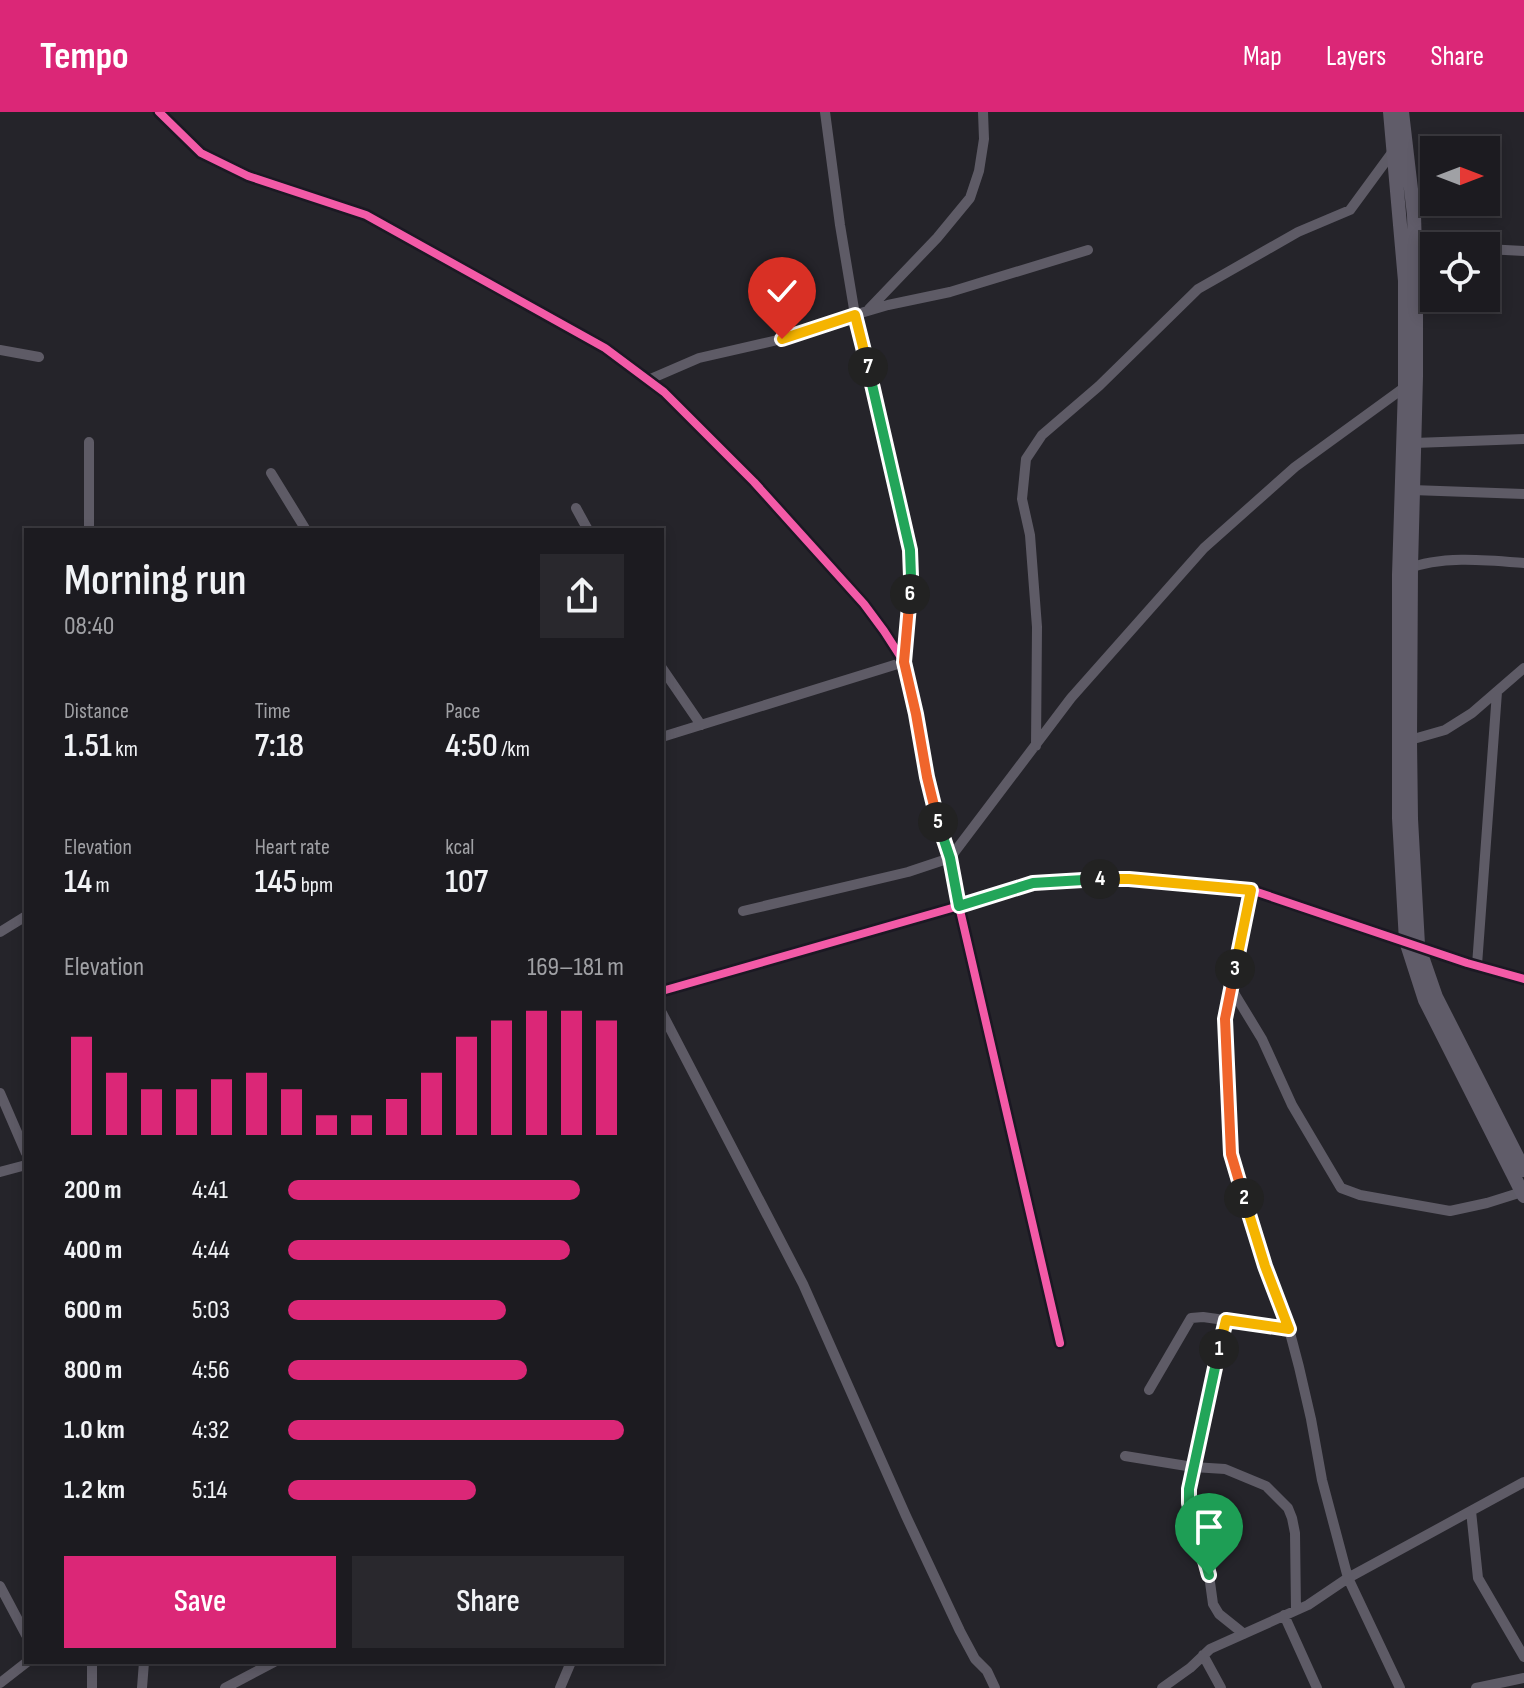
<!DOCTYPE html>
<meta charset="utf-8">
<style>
:root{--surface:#1c1b20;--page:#29282d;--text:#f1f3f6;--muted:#a0a1a5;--line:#3a393e;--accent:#db2777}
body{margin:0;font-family:"Sofia Sans Condensed",sans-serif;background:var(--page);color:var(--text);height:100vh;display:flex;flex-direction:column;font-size:30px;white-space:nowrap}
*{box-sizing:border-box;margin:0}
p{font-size:26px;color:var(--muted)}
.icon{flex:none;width:44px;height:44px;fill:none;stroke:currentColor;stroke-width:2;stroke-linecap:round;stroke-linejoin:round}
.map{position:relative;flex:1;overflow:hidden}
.drawer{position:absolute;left:24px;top:416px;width:640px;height:1136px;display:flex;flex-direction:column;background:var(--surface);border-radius:0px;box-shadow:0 4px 12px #0003,0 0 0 2px var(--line)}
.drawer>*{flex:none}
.needle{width:52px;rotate:90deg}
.controls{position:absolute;left:1420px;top:24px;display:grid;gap:16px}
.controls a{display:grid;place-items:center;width:80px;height:80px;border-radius:0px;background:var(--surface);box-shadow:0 4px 12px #0003,0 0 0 2px var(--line);font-size:40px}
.pin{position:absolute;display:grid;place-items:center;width:68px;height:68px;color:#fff;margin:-82px -34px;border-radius:50% 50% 50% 0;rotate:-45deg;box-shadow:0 0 8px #0007}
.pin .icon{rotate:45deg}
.km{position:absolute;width:40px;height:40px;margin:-20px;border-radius:50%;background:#222;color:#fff;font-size:22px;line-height:40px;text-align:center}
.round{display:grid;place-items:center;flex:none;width:84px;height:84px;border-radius:0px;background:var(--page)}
.overview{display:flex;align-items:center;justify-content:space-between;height:136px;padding:0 40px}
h1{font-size:44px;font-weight:600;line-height:60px}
.figures{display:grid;grid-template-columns:repeat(3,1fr);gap:12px;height:136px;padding:8px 40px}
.figures div{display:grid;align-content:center}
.figures b{font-size:34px;font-weight:600}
.figures small{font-size:22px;font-weight:400}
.figures p{font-size:22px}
.chart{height:224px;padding:16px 40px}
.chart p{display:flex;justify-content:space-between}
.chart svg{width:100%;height:144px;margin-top:8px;stroke:var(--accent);stroke-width:6}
.button{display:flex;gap:16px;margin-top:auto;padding:16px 40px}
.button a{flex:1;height:92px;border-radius:0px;background:var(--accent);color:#fff;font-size:32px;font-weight:600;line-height:92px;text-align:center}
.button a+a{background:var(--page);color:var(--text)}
ul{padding:0 40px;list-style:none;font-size:26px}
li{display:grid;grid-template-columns:128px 96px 1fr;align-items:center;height:60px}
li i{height:20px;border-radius:10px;background:var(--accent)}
header{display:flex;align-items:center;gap:48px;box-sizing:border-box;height:112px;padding:0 40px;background:var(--accent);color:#fff}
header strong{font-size:38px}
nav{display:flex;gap:44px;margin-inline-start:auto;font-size:28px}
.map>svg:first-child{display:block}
</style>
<header>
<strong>Tempo</strong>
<nav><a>Map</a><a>Layers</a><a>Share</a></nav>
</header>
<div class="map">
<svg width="1524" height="1576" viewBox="0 0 1524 1576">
<rect width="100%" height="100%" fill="#25242a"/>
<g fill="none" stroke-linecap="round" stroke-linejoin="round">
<path stroke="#5e5b66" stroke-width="10" d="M159 0 201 41 248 64 366 103 605 236 664 280 754 370 864 492 884 519 904 550 916 602 927 665 941 723 950 746 959 794 1060 1231
M1415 132 1445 134
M1486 137 1524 139
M869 197 937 126 970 86 979 59 984 27 983 0
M0 238 39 245
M648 268 699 246 782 227 820 213 888 193 950 180 1088 138
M89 330V418
M1414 331 1524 327
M271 361 306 418
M1412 378 1524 382
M576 396 588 418
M1407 457C1441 443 1488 448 1524 451
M662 556 701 613
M662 625 904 550 911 465 910 438 855 203 840 113 825 0
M1410 628 1445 618 1472 601 1524 556
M1036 634 1037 515 1030 423 1022 387 1026 347 1042 323 1099 274 1198 177 1298 120 1350 98 1394 38
M1251 778 1225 907 1231 1042 1265 1154 1289 1217 1299 1255 1311 1307 1322 1368 1348 1466 1400 1576
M743 799 908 760 950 746 1071 586 1204 436 1295 355 1405 275
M0 820 26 804
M1477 853 1497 580
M1231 876 1262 927 1292 993 1341 1076 1360 1083 1450 1099 1487 1091 1522 1080 1524 1077
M662 879 959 794 1033 771 1077 767H1129L1251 778 1467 851 1524 867
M662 901 803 1172 906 1404 960 1519 975 1547 987 1559 995 1576
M0 981 26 1041
M0 1060 26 1053
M1226 1208 1189 1377V1391L1209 1463 1213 1492 1219 1502 1244 1522
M1149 1278 1191 1206 1203 1205 1289 1217
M1125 1344 1193 1355 1225 1357 1266 1374 1288 1396 1292 1406 1295 1421 1296 1498
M1471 1399 1478 1466 1524 1545
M0 1474 26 1523
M1284 1503 1317 1576
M1203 1543 1221 1576
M92 1550V1576
M0 1571 27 1550
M142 1576 144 1550
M225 1576 274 1550
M560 1576 571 1550
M1162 1576 1190 1556 1210 1537 1308 1493 1348 1466 1524 1370
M1476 1576 1524 1566"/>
<path stroke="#605c69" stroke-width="14" d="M1390 0 1405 169V275L1399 463V706L1406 829 1425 888 1524 1084
M1402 0 1414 103 1416 170V264L1411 455 1410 628 1411 707 1418 833 1436 885 1524 1058"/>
<defs>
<path id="cycleway" d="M159 0 201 41 248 64 366 103 605 236 664 280 754 370 864 492 884 519 904 550 916 602 927 665 941 723 950 746 959 794 1060 1231
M662 879 959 794 1033 771 1077 767H1129L1251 778 1467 851 1524 867"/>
</defs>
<use href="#cycleway" stroke="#1b1823" stroke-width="13"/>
<use href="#cycleway" stroke="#f35aa7" stroke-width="8"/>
</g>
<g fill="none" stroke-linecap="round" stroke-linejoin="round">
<defs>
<path id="split-1" d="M1209 1463 1189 1391V1377L1219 1237"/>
<path id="split-2" d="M1219 1237 1226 1208 1289 1217 1265 1154 1244 1086"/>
<path id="split-3" d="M1235 857 1225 907 1231 1042 1244 1086"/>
<path id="split-4" d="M1100 767H1129L1251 778 1235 857"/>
<path id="split-5" d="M938 710 950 746 959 794 1033 771 1100 767"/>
<path id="split-6" d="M910 482 904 550 916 602 927 665 938 710"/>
<path id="split-7" d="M868 255 910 438 911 465 910 482"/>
<path id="split-8" d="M782 227 855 203 868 255"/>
</defs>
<use href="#split-1" stroke="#fff" stroke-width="16"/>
<use href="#split-2" stroke="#fff" stroke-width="16"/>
<use href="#split-3" stroke="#fff" stroke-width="16"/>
<use href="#split-4" stroke="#fff" stroke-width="16"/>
<use href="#split-5" stroke="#fff" stroke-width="16"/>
<use href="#split-6" stroke="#fff" stroke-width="16"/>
<use href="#split-7" stroke="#fff" stroke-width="16"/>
<use href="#split-8" stroke="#fff" stroke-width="16"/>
<use href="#split-1" stroke="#22a559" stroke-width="10"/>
<use href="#split-2" stroke="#f5b400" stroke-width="10"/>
<use href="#split-3" stroke="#f0652b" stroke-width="10"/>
<use href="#split-4" stroke="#f5b400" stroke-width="10"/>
<use href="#split-5" stroke="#22a559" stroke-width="10"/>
<use href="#split-6" stroke="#f0652b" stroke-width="10"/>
<use href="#split-7" stroke="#22a559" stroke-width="10"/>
<use href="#split-8" stroke="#f5b400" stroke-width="10"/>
</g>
</svg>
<div class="controls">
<a><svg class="needle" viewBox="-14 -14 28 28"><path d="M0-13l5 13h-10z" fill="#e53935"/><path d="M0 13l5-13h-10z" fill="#a0a1a5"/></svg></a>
<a><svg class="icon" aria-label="locate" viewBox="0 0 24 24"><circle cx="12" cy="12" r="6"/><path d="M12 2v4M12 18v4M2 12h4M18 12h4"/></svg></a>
</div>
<div class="pin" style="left:1209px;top:1463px;background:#1e9e55"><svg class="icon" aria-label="arrive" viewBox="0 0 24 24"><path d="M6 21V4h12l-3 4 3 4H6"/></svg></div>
<div class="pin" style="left:782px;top:227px;background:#d93025"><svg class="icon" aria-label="check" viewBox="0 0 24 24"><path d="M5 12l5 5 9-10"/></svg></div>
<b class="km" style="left:1219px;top:1237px">1</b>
<b class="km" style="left:1244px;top:1086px">2</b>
<b class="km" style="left:1235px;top:857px">3</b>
<b class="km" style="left:1100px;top:767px">4</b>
<b class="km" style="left:938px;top:710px">5</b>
<b class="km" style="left:910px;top:482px">6</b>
<b class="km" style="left:868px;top:255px">7</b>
<section class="drawer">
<div class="overview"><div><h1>Morning run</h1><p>08:40</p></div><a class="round"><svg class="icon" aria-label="share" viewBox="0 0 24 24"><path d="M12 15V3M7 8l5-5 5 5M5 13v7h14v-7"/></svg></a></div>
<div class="figures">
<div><p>Distance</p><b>1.51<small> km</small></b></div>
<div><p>Time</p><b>7:18</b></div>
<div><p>Pace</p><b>4:50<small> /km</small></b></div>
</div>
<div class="figures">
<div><p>Elevation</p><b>14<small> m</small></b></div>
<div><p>Heart rate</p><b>145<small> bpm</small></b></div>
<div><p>kcal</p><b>107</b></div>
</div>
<div class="chart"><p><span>Elevation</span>169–181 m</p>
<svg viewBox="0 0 160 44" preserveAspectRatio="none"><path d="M5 44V14M15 44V25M25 44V30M35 44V30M45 44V27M55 44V25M65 44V30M75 44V38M85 44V38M95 44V33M105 44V25M115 44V14M125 44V9M135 44V6M145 44V6M155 44V9"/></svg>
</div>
<ul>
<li><b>200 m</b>4:41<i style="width:87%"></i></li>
<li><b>400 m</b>4:44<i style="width:84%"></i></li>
<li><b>600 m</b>5:03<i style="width:65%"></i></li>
<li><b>800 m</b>4:56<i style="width:71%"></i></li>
<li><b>1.0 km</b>4:32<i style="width:100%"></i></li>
<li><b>1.2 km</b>5:14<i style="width:56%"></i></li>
</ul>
<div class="button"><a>Save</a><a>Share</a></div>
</section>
</div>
